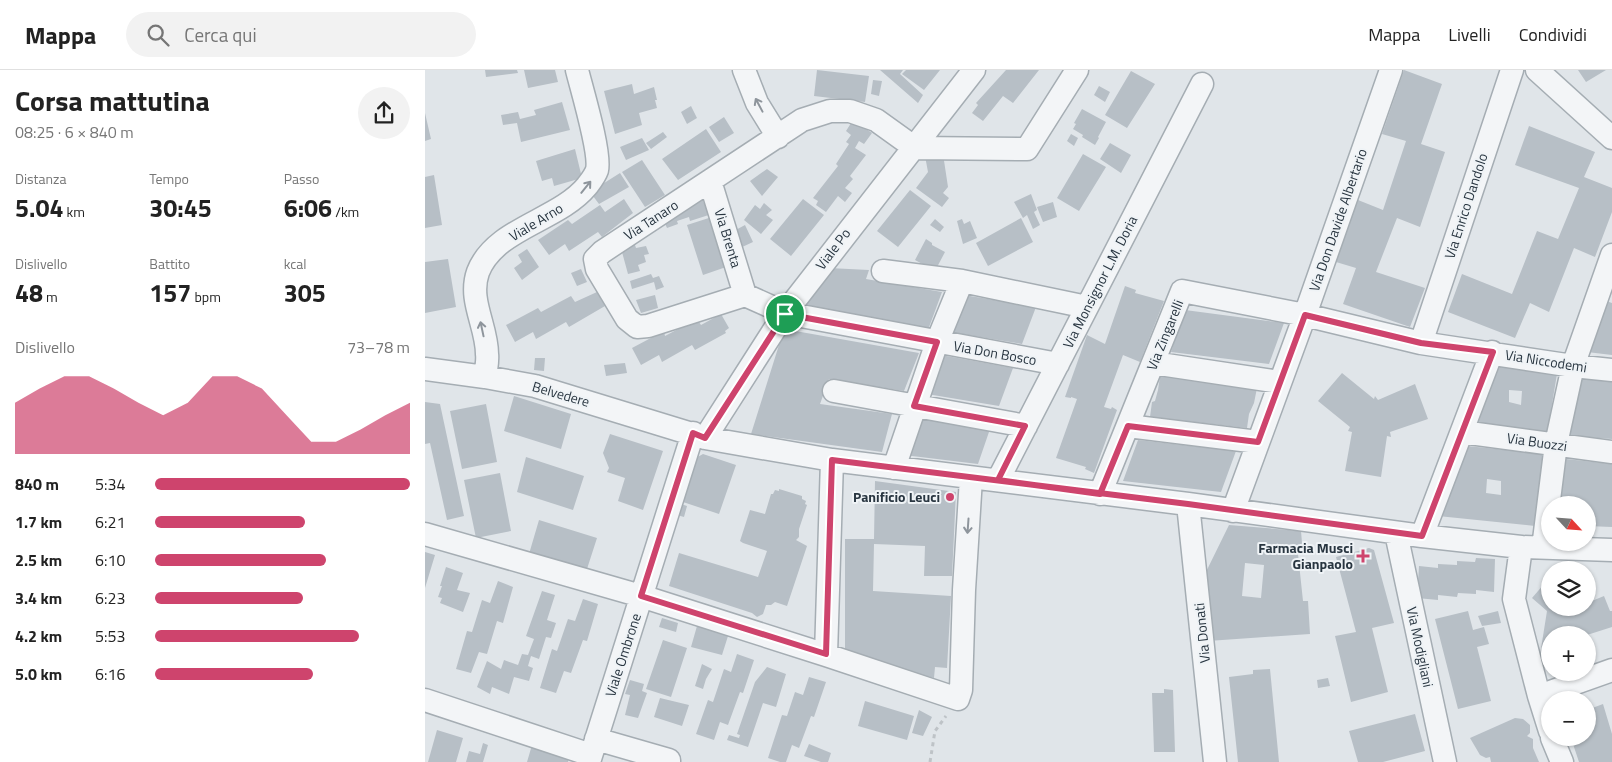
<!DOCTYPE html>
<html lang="it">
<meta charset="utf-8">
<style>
:root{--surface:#fff;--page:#f2f2f2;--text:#222;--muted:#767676;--line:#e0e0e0;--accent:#ce446d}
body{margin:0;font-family:"Titillium Web",sans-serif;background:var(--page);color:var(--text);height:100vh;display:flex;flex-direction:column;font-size:19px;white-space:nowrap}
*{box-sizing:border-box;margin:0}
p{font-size:16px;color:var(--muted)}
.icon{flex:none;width:28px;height:28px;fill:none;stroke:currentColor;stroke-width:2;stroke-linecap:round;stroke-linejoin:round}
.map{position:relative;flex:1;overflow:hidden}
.drawer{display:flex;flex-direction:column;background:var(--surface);width:425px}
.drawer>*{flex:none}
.needle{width:32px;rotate:116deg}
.buttons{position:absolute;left:1116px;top:426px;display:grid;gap:10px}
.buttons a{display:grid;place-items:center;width:55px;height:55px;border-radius:50%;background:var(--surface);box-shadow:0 1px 4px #0004;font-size:25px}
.pin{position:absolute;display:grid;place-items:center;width:42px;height:42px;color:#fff;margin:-21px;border:2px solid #fff;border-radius:50%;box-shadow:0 1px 5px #0007}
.round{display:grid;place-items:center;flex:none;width:52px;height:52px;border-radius:26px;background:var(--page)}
.headline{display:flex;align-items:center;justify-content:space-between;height:85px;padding:0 15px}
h1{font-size:28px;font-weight:700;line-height:38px}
.stats{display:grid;grid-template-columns:repeat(3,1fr);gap:8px;height:85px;padding:5px 15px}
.stats div{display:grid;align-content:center}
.stats b{font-size:25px;font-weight:700}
.stats small{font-size:14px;font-weight:400}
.stats p{font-size:14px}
.chart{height:140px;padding:10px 15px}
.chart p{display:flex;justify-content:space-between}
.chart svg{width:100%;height:90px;margin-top:5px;fill:var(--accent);opacity:.7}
ul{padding:0 15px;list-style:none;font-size:16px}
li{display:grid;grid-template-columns:80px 60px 1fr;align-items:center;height:38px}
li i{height:12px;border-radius:6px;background:var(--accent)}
header{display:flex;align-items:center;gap:30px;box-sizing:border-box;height:70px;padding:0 25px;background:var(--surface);border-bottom:1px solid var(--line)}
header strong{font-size:24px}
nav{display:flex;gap:28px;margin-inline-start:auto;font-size:18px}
.search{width:350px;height:45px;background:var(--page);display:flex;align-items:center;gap:12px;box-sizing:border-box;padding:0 18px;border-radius:28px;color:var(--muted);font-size:19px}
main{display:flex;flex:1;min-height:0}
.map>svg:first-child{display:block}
</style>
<header>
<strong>Mappa</strong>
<div class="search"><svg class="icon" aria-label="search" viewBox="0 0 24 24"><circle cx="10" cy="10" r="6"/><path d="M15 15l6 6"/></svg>Cerca qui</div>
<nav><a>Mappa</a><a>Livelli</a><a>Condividi</a></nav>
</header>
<main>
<section class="drawer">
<div class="headline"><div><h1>Corsa mattutina</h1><p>08:25 · 6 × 840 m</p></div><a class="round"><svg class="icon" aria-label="share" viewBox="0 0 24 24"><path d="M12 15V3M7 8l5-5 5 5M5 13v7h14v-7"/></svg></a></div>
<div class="stats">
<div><p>Distanza</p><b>5.04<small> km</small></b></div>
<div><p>Tempo</p><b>30:45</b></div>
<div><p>Passo</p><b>6:06<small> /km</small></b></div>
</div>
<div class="stats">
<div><p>Dislivello</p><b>48<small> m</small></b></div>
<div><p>Battito</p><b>157<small> bpm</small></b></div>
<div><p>kcal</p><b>305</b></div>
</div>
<div class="chart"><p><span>Dislivello</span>73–78 m</p>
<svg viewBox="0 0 160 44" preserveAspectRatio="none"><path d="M0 44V19L10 12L20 6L30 6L40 12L50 19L60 25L70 19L80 6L90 6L100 12L110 25L120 38L130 38L140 32L150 25L160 19V44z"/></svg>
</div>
<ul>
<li><b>840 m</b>5:34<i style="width:100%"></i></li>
<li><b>1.7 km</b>6:21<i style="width:59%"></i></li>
<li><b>2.5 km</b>6:10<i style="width:67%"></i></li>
<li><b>3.4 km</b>6:23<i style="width:58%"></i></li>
<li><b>4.2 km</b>5:53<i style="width:80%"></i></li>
<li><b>5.0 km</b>6:16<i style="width:62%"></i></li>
</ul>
</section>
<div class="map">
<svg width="1187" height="692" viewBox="0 0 1187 692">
<rect width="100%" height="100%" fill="#e0e5e9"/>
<path fill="#b7bfc6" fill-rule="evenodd" d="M60 0H92L93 3 61 7Z
M99 0H130L133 12 103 18Z
M392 0 444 6 440 32 389 26Z
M455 0H478L475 4 498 25 493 33Z
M481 0H515L499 20 477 4Z
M581 0H614L588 33 578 26 558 51 547 43 553 35 551 33Z
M979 0 1017 14 996 74 1020 82 995 157 972 148 951 202 1000 218 985 257 918 234 931 198 911 192 933 130 958 140 981 71 957 64Z
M1153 0H1181L1161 12Z
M706 1 730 14 702 58 680 45Z
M448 10 457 11 454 26 446 24Z
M207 14 209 24 229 17 232 30H230L232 38 214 43 217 55 190 64 179 21Z
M674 16 685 22 680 32 669 25Z
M137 32 145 60 96 72 92 53 78 55 76 45 93 42 95 49 111 45 109 40Z
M266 36 272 48 262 54 256 42Z
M657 39 681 52 673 67 674 68 670 75 657 67 658 65 648 59 651 54 649 53Z
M0 43 6 69 0 71Z
M299 47 309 63 294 72 284 57Z
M428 50 447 63 439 74 434 71 430 78 441 85 425 106 428 109 420 118 427 123 420 132 413 126 401 142 391 135 393 131 388 128 413 96 411 94 424 74 421 72 426 65 421 61Z
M1104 56 1170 82 1159 107 1187 118V142L1170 187 1149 178 1124 242 1105 233 1090 268 1023 242 1037 204 1087 224 1112 161 1133 169 1154 118 1090 95Z
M281 59 296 82 253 110 237 89Z
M238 62 242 67 226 79 221 73Z
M646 64 653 68 649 76 642 71Z
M217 68 224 80 201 90 195 77Z
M685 73 706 85 696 103 675 89Z
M150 79 157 108 129 116 127 108 117 111 111 91Z
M518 84 523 117 518 123 524 128 517 137 491 118 503 102 500 86Z
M658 84 681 97 654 141 632 128Z
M217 90 240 125 220 137 197 102Z
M342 99 353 107 337 126 325 111Z
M195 103 204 117 174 134 165 122Z
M9 105 17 155 0 158V107Z
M485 120 506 136 473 177 452 161Z
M275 123 279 133 285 130 290 143 265 151 264 147 252 151 253 154 242 158 237 147Z
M606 124 612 140 609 142 615 155 608 159 602 145 598 148 589 132Z
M199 129 208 143 177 167 173 162 144 181 140 174 124 185 113 170 143 150 147 154 175 135 180 142Z
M378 129 399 145 366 186 345 169Z
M628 132 632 147 618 152 612 137Z
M339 133 347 140 341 145 348 150 336 164 319 150 330 135 335 139Z
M287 147 304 196 278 205 262 155Z
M596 148 608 172 563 196 551 173Z
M510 149 519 157 515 162 505 155Z
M537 149 539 154 545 151 552 168 538 174 532 151Z
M320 155 328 172 315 178 307 162Z
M208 169 211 178 221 176 224 184 219 185 221 192 213 195 215 201 203 204 197 182 201 181 198 173Z
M501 169 507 173V175L520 182 510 201 490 190Z
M102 179 114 197 97 210 89 198 97 192 93 185Z
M23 189 31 237 0 243V192Z
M404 198 444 200 441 209 517 222 503 260 374 237Z
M156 199 162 212 152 216 146 203Z
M226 204 228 208 234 206 239 217 231 220 229 212 207 219 205 211Z
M700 216 711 220 710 223 739 231 715 292 698 285 679 337 686 339 687 337 692 340 669 403 660 399 661 397 631 388 652 329 646 327V328L640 327 662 265 680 274Z
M172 222 180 236 144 257 141 252 111 269 108 262 90 272 81 255 113 238 116 242 146 226 150 232Z
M230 225 233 238 216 243 211 230Z
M539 225 611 237 597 274 525 262Z
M1181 231 1187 233V285L1162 282Z
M760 240 859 253 844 294 746 282Z
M296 244 304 258 300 261 301 263 270 280 267 275 237 292 234 285 216 295 207 278 239 261 240 266 272 249 276 255Z
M359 259 494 283 479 321 404 309 395 334 467 344 457 382 326 364Z
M516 285 588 298 574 336 502 324Z
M110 288H120L119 301 109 300Z
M200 293 202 303 181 306 179 295Z
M1072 296 1132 304 1122 364 1048 356ZM1084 320 1097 321 1096 335 1084 332Z
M917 303 949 329 950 326 953 330 990 314 1003 349 965 362 966 367 962 366 956 407 920 401 927 362 923 361 925 357 893 331Z
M735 306 832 318 829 333 824 344 822 358 725 347 727 332 730 331 733 320Z
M1154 308 1187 312V369L1144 366Z
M89 326 146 344 136 379 79 361Z
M0 332 15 334 39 446 22 450 5 373 0 374Z
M61 334 72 392 37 399 25 341Z
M493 348 565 359 553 394 479 385Z
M185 364 238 381 218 440 193 431 200 408 182 402 184 398 178 383Z
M713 370 811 381 796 422 698 411Z
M1042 376 1121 384 1110 456 1013 446ZM1062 409 1076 411V425L1061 423Z
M278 384 311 395 294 444 255 431 269 389Z
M101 387 159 406 148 440 92 422Z
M1141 389 1187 394V457L1162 456V435H1133Z
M75 403 86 461 51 468 39 410Z
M450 411 531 422 527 506H499L500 476 449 474 448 521 526 526 522 598 510 597 509 608 420 583V469H449Z
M354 419 377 426V429L381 431 380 434 382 435 374 459V467L371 470 382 476 362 536 350 532 346 535H341L338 544 332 547 327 543 244 516 254 483 333 507 342 481 318 473 315 471 325 440 340 444 346 424H348L350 420 354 421Z
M256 434 262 436 259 447 252 445Z
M114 450 172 468 161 502 104 484Z
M804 455 876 461 878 485 873 484 878 531H883L885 564 783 571 777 510ZM820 493 839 495 836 528 817 526Z
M944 478 949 480 969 553 947 558 963 622 926 632 910 566 931 562 911 487Z
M0 482 10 485 0 518Z
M1051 488 1070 489 1069 522 1051 520V524L1033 523 1032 527 1013 525V530L992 528 994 496 1013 498V494L1032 495V491L1050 492Z
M21 497 38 503 32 520 45 523 38 542 15 533 17 528 13 527 17 516H15Z
M1125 507V538H1162V533L1179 526 1185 541H1187V557L1162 565H1125V586L1115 585 1122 541 1107 528Z
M73 511 88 517 78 553 72 551 62 584 54 582 46 603 31 599 42 561 47 562 57 530 65 533Z
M117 521 130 525 122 550 131 553 126 568 121 567 114 589 106 586 103 596 108 598 104 611 89 607 84 624 67 617 65 624 52 617 62 591 76 599 79 590 93 595 97 584 103 585 109 569 101 566Z
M158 529 173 534 162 571 158 570 146 603 139 601 131 623 115 618 127 579 132 581 143 549 150 551Z
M1043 541 1048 560 1059 557 1064 574 1052 577 1066 631 1033 639 1010 549Z
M1073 541 1076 553 1057 556 1053 546Z
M237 548 253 553 251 562 234 557Z
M272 556 303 566 297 585 266 577Z
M238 570 262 578 246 627 221 619Z
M312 584 329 590 318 623 315 622 303 655 295 652 289 670 271 664 283 630 288 632 299 599 306 602Z
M277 594 287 599 281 609 278 619 270 616Z
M342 597 361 604 351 637 338 633 323 677 302 670 304 665 314 668 315 665 312 664 330 612Z
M845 599 854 692H813L804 607 828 604V600Z
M384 607 401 612 389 647 386 646 374 678 367 675 361 692H355L343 688 357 645 362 646 370 622 378 625Z
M903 608 905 616 893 618 892 610Z
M205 610 219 614 217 621 222 623 213 648 200 645 205 625 200 624Z
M739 619 748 620 750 682H729L727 623H739Z
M235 628 264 635 257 656 229 647Z
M440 631 489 646 482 670 433 656Z
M1178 634 1187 664V692H1154L1146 668H1162V640Z
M494 640 507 647 498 666 487 663Z
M990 644 1000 681 958 692H933L924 661Z
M1090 648 1098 649 1105 655V663L1102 666 1108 669V678L1114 692H1066L1065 687 1061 688 1055 685 1045 668Z
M12 660 38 668 31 692H3Z
M58 673 63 675 58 692H41L44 681 55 684Z
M384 674 406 683 403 692H396L379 686Z
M107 675 144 686 143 692H102Z"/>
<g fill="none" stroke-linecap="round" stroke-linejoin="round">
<defs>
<path id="minor" d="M319 0 332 33 353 67
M1112 0 1187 68
M285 111 320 225
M458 201 537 211 662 237
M996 273 1087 0
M728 293 855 312
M633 294 360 243 320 225 223 256 212 257 202 249 172 199 170 189 177 182 377 50 405 41H425L451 50 490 78 602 79 652 0
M0 299 60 307 110 316 280 368 407 390 763 434 997 466 1096 477 1187 480
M60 307C61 299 63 291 62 284 62 256 43 230 53 202 70 158 133 151 162 116 165 112 170 106 172 100 176 83 157 20 152 0
M409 321 601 356
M703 356 833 372
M1037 362 1187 382
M280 368 360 243 549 0
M469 398 512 272 537 211
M573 410 777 14
M675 424 757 221 880 245 996 273 1148 296 1187 300
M763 434 790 692
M808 441 880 245 966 0
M971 463 1020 692
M0 464 216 526 401 585 533 629 536 620 539 520 546 408
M997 466 1067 282
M1096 477 1089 529 1114 626 1125 661
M1118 478 1131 374 1148 296 1187 185
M401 585 407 390
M1114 626 1187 600
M0 630 166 685
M1127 668 1137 692
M171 669 244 690V692
M164 692 268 363"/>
</defs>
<use href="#minor" stroke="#a5adb3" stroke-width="25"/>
<path stroke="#bec3c7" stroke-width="3" stroke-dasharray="4 4" stroke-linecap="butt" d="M505 692 510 661 521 646"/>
<use href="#minor" stroke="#f3f5f7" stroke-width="22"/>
</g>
<defs><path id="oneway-shaft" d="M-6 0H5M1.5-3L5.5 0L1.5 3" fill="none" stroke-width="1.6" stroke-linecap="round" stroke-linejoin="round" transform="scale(1.25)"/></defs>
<g stroke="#8e959c">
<use href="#oneway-shaft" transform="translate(334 35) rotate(-118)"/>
<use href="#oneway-shaft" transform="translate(161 117) rotate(-51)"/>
<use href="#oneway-shaft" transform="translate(57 259) rotate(-102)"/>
<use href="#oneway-shaft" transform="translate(543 456) rotate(94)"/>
</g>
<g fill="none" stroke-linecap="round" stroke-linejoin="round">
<defs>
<path id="route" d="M360 244 280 368 268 363 216 526 401 584 407 390 763 434 997 466 1068 282 996 273 880 245 833 372 703 356 675 424 573 410 600 356 489 336 512 272 360 244"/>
</defs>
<use href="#route" stroke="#fff" stroke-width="10"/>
<use href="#route" stroke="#ce446d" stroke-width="6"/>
</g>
<g fill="#ce446d" stroke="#eff3f6" stroke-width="2">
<circle cx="525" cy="427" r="5"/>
<path d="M935.5 478.5h5v5h5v5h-5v5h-5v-5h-5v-5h5z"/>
</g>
<g text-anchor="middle" stroke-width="4" stroke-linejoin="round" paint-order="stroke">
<g font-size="14" fill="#283540" stroke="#eff3f6">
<text transform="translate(1041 136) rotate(-72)" y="5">Via Enrico Dandolo</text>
<text transform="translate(226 150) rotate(-33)" y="5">Via Tanaro</text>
<text transform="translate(913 150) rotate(-71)" y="5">Via Don Davide Albertario</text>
<text transform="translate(111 152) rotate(-31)" y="5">Viale Arno</text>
<text transform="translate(303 168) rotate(73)" y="5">Via Brenta</text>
<text transform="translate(408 179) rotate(-53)" y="5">Viale Po</text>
<text transform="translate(675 212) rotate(-63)" y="5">Via Monsignor L.M. Doria</text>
<text transform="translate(740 265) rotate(-68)" y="5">Via Zingarelli</text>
<text transform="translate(570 283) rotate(10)" y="5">Via Don Bosco</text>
<text transform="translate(1121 291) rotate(9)" y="5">Via Niccodemi</text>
<text transform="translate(136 324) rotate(16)" y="5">Belvedere</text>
<text transform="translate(1112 372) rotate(8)" y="5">Via Buozzi</text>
<text transform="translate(777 563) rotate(-96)" y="5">Via Donati</text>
<text transform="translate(995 577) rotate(78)" y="5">Via Modigliani</text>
<text transform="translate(198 585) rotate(-72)" y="5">Viale Ombrone</text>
</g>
<g font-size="14" font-weight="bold" fill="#283540" stroke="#eff3f6" text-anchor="end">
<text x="515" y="432">Panificio Leuci</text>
<text x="928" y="483">Farmacia Musci<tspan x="928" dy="16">Gianpaolo</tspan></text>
</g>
</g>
</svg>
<div class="buttons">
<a><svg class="needle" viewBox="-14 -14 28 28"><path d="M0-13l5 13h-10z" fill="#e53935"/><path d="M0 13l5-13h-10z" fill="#767676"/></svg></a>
<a><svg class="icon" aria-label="layers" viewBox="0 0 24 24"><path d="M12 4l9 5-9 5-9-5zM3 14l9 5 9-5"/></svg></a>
<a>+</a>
<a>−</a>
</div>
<div class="pin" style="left:360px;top:244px;background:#1e9e55"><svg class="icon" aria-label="arrive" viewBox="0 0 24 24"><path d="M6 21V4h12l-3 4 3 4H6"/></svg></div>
</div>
</main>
